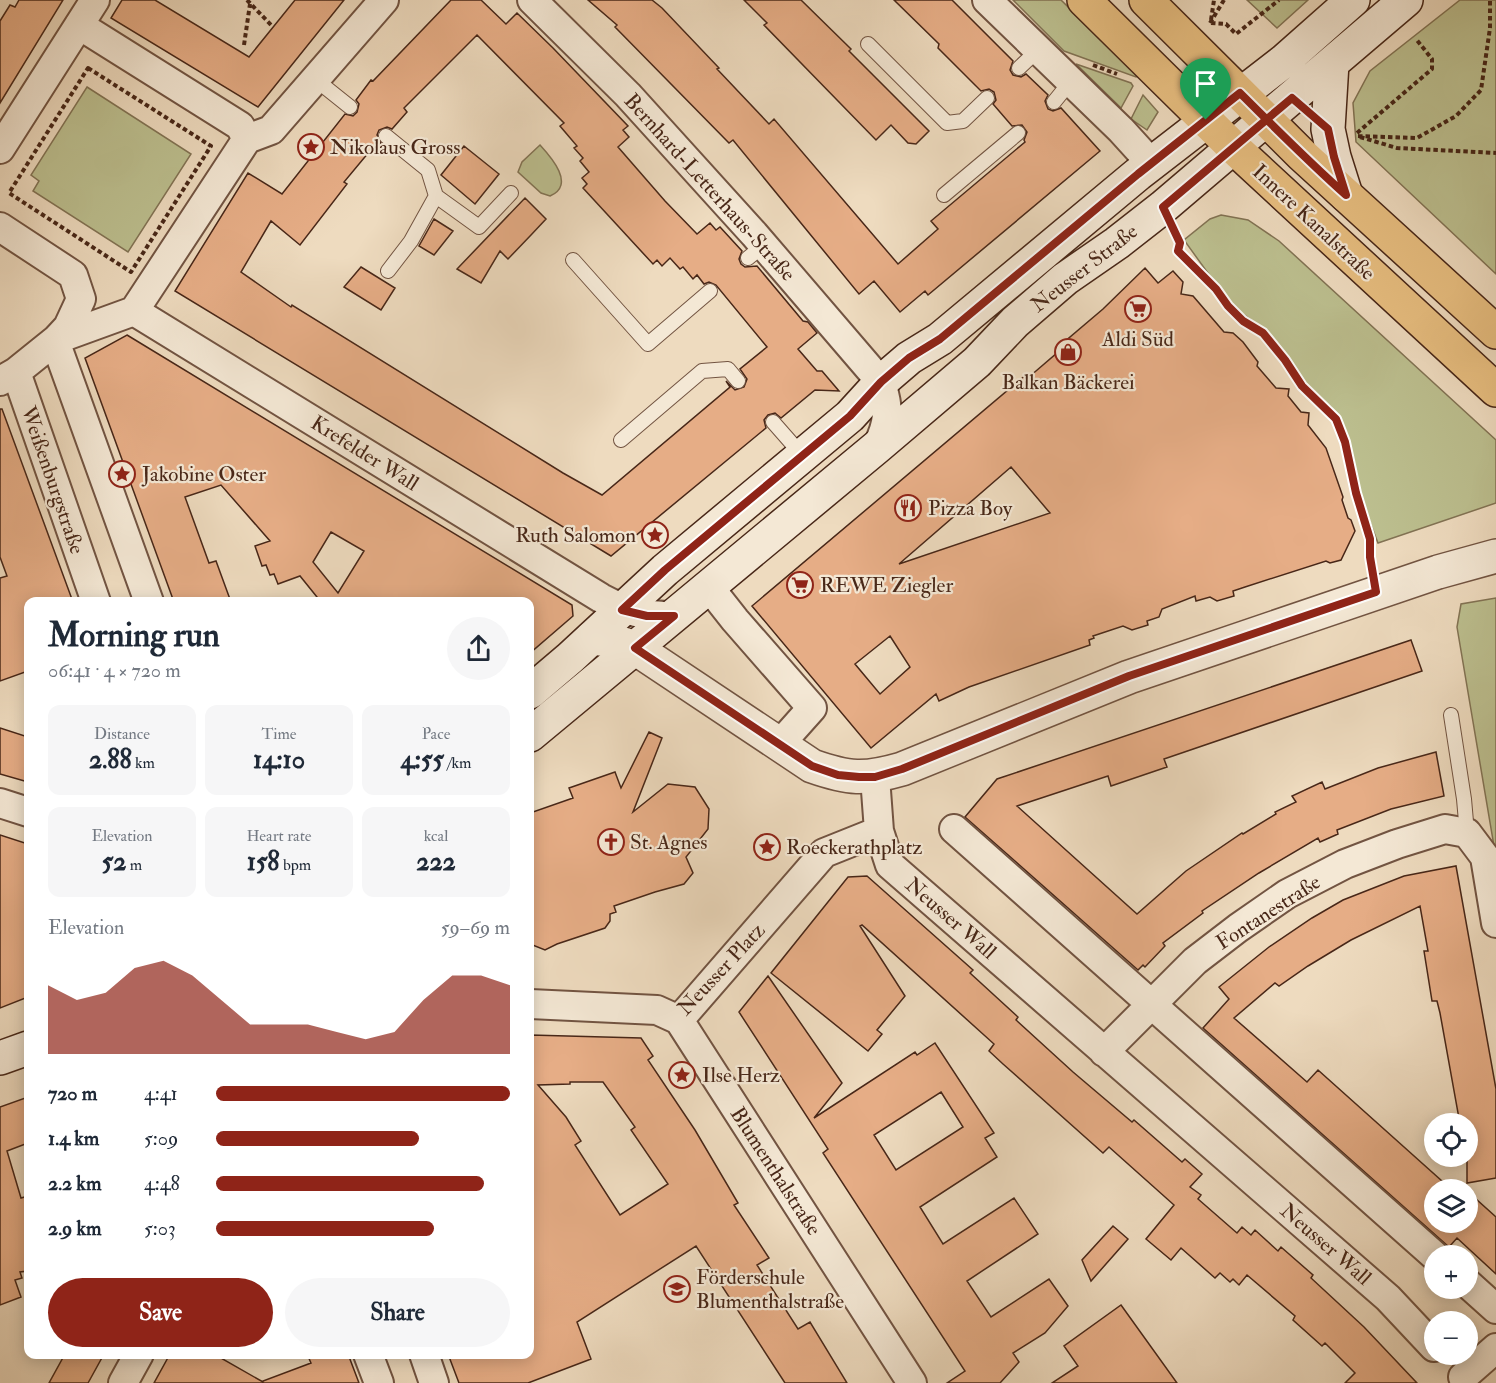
<!DOCTYPE html>
<meta charset="utf-8">
<style>
:root{--surface:#fff;--page:#f6f6f7;--text:#1f2937;--muted:#747a83;--accent:#8f2418}
body{margin:0;font-family:"IM FELL Double Pica",serif;background:var(--page);color:var(--text);height:100vh;display:flex;flex-direction:column;font-size:22px;white-space:nowrap}
*{box-sizing:border-box;margin:0}
p{font-size:20px;color:var(--muted)}
.icon{flex:none;width:33px;height:33px;fill:none;stroke:currentColor;stroke-width:2;stroke-linecap:round;stroke-linejoin:round}
.map{position:relative;flex:1;overflow:hidden}
.sheet{position:absolute;left:24px;top:597px;width:510px;height:762px;display:flex;flex-direction:column;background:var(--surface);border-radius:12px;box-shadow:0 3px 15px #0003}
.sheet>*{flex:none}
.tools{position:absolute;left:1424px;top:1113px;display:grid;gap:12px}
.tools a{display:grid;place-items:center;width:54px;height:54px;border-radius:50%;background:var(--surface);box-shadow:0 3px 15px #0003;font-size:30px}
.pin{position:absolute;display:grid;place-items:center;width:51px;height:51px;color:#fff;margin:-62px -26px;border-radius:50% 50% 50% 0;rotate:-45deg;box-shadow:0 0 6px #0007}
.pin .icon{rotate:45deg}
.round{display:grid;place-items:center;flex:none;width:63px;height:63px;border-radius:32px;background:var(--page)}
.headline{display:flex;align-items:center;justify-content:space-between;height:102px;padding:0 24px}
h1{font-size:33px;font-weight:800;line-height:45px}
.figures{display:grid;grid-template-columns:repeat(3,1fr);gap:9px;height:102px;padding:6px 24px}
.figures div{display:grid;align-content:center;border-radius:12px;background:var(--page);text-align:center}
.figures b{font-size:26px;font-weight:800}
.figures small{font-size:16px;font-weight:400}
.figures p{font-size:16px}
.chart{height:168px;padding:12px 24px}
.chart p{display:flex;justify-content:space-between}
.chart svg{width:100%;height:108px;margin-top:6px;fill:var(--accent);opacity:.7}
.button{display:flex;gap:12px;margin-top:auto;padding:12px 24px}
.button a{flex:1;height:69px;border-radius:36px;background:var(--accent);color:#fff;font-size:24px;font-weight:800;line-height:69px;text-align:center}
.button a+a{background:var(--page);color:var(--text)}
ul{padding:0 24px;list-style:none;font-size:20px}
li{display:grid;grid-template-columns:96px 72px 1fr;align-items:center;height:45px}
li i{height:15px;border-radius:8px;background:var(--accent)}
.map>svg:first-child{display:block}
</style>
<div class="map">
<svg width="1496" height="1383" viewBox="0 0 1496 1383">
<rect width="100%" height="100%" fill="#eedbbf"/>
<filter id="stains"><feTurbulence type="fractalNoise" baseFrequency=".00333" numOctaves="4"/><feColorMatrix values="0 0 0 0 .2 0 0 0 0 .09 0 0 0 0 .02 0 0 0 .5 -.17"/></filter>
<radialGradient id="worn" r=".72"><stop offset=".6" stop-color="#630" stop-opacity="0"/><stop offset="1" stop-color="#630" stop-opacity=".3"/></radialGradient>
<path fill="#bcbf8f" stroke="#827354" stroke-width="1.5" d="M1013 0H1061L1138 76 1136 77 1064 51Z
M1247 0H1308L1277 28Z
M1460 0H1496V274L1356 142 1353 103 1370 71Z
M1076 64 1131 83 1133 86 1121 108Z
M87 87 191 154 128 252 33 191 39 181 31 175Z
M1143 95 1158 112 1147 130 1131 119Z
M540 145C551 157 576 185 550 196L541 193 518 172 522 162Z
M1221 215 1248 220 1279 241 1496 440V503L1378 543 1359 494 1350 447 1340 420 1331 407 1311 391 1301 378 1278 345 1266 331 1231 305 1184 240 1210 219Z
M1496 598V858L1457 627 1461 604Z"/>
<path fill="#e6ad86" stroke="#482718" stroke-width="1.5" fill-rule="evenodd" d="M19 0H63L0 103V21L10 5 15 7Z
M122 0H155L249 57 295 0H344L258 107 111 18Z
M451 0H481L506 24 517 13 553 48 628 126 623 130 629 137 618 147 665 201 697 234 710 223 716 230 720 227 742 251 739 259 741 264 745 267 757 266 803 321 808 322 817 333 798 349 817 371H822L839 391 815 390 781 418 775 413 768 415 764 420 766 428 611 556 175 291 248 173 282 194 345 114 353 116 357 112 359 104 356 100 371 80 373 81ZM477 35 564 123 560 126 577 146 574 148 583 158 580 161 589 172 582 178 587 184 583 188 653 264 657 260 662 266 670 258 680 269 683 267 693 279 697 275 704 284 709 282 716 285 767 347 740 369 747 379 744 387 735 390 726 381 730 387 602 495 563 473 292 305 291 307 241 272 271 221 300 245 347 184 344 182 369 152 372 154 381 143 377 135 379 130 387 127 392 129 407 112 404 108Z
M588 0H652L662 8 719 68 717 69 769 124 774 119 898 264 938 229 931 221 1025 142 1024 140 1027 132 1022 125 1012 126 993 104 996 100 994 92 989 89 981 91 938 48 939 44 894 0H952L1013 61 1010 70 1013 75 1021 77 1026 74 1048 95 1045 101 1048 109 1053 111 1061 108 1100 151 928 295 925 291 900 312 874 281 859 294 733 140 729 143 615 27 617 25Z
M744 0H801L851 49 849 51 929 131 916 144 908 143 891 125 876 140 764 25 767 23Z
M464 146 499 174 475 204 441 175Z
M525 198 546 219 531 235 508 259 500 251 481 283 457 269Z
M434 219 453 231 434 255 419 246Z
M361 267 395 288 381 310 344 287Z
M1145 268 1158 283 1173 271 1183 282 1181 294 1193 296 1224 332 1233 333 1243 342 1258 362 1257 366 1276 388 1289 389 1288 396 1301 412 1309 413 1308 425 1326 448 1343 497 1342 500 1348 518 1351 520 1355 531 1341 560 1330 563 1326 561 1245 587 1233 591 1234 596 1217 601 1210 597 1196 601 1195 596 1162 609 1159 617 1147 621 1148 625 1132 630 1123 626 1093 636 1094 638 1089 640 1090 645 969 687 939 701 936 694 871 748 752 606 1027 374 1029 377 1058 352 1056 349 1103 309ZM1011 467 1050 513 899 564ZM890 636 910 667 880 694 855 664Z
M127 335 572 605 573 616 530 653V602H321L300 576 278 584 274 574 270 575 266 565 262 566 255 546 270 541 221 485 185 497 209 563 216 561 231 602H174L85 358ZM331 532 364 551 338 593 313 562Z
M0 409H2L73 602H28V671L0 681V578L7 576 0 557Z
M1411 640 1422 671 1164 759 1167 767 1111 786 1108 776 1017 806 1137 914 1186 871 1242 833 1243 834 1276 814 1275 812 1296 802 1292 796 1322 782 1325 789 1378 768 1436 752 1444 796 1391 809 1337 830 1338 834 1320 842 1318 838 1259 873 1202 911 1203 913 1163 943 1165 946 1145 967 1143 965 1138 970 965 817 997 779Z
M0 728 28 737V782L0 774Z
M649 732 662 738 633 812 668 784 695 787 709 809 708 829 686 857 693 873 684 884 655 892 614 906 616 912 610 914V921L605 928 557 944 545 950 530 944V813L573 798 569 788 615 772 621 788Z
M0 835 28 844V997L0 1008Z
M1456 866 1496 1089V1178L1467 1183V1124H1460L1440 1013 1437 1001H1432L1424 951H1428L1420 906 1351 940 1308 966 1279 986 1275 983 1234 1018 1307 1082 1318 1070 1452 1190H1434V1222H1467V1191L1496 1217V1274L1457 1238 1449 1247 1203 1028 1229 999 1219 987 1269 947 1312 918 1343 900 1404 876Z
M867 876 973 970 970 973 1018 1017 1016 1020 1073 1072 1132 1122 1134 1120 1182 1162 1185 1159 1202 1174 1190 1187 1201 1195 1198 1199 1237 1233 1242 1227 1251 1235 1255 1230 1278 1251 1281 1247 1313 1275 1311 1278 1364 1327 1417 1383H1345L1355 1373 1325 1343 1322 1346 1293 1320 1295 1316 1247 1275 1239 1285 1233 1279 1230 1282 1220 1273 1215 1278 1181 1248 1171 1260 1146 1239 1174 1205 1109 1147 1103 1153 1003 1064 989 1051 994 1044 862 925 860 926 905 996 877 1030 882 1034 868 1051 771 973 848 877Z
M768 976 842 1083 814 1118 915 1052 917 1055 935 1043 994 1133 985 1138 997 1157 920 1207 943 1244 1014 1198 1038 1234 967 1281 991 1317 1049 1279 1068 1306 1045 1333 1013 1353 1019 1362 1000 1383H947L965 1371 823 1153 828 1149 739 1012ZM941 1092 963 1127 896 1170 874 1135Z
M530 1035 641 1038 653 1056 648 1060 695 1130 738 1203 734 1205 769 1258 757 1265 798 1329 810 1322 847 1383H785L696 1246 577 1322 591 1359 528 1383H459L448 1354H530ZM570 1082H603L635 1127 631 1130 668 1184 620 1215 575 1145 581 1141 566 1117 538 1085 570 1084Z
M28 1097V1143L7 1151 21 1198 28 1196V1271L20 1272 22 1278 15 1280 21 1297 0 1305V1107Z
M1113 1226 1128 1239 1091 1281 1082 1260Z
M1121 1305 1177 1383H1052L1078 1366 1064 1346Z
M65 1354H104L88 1383H49Z
M170 1354H214L263 1382V1381L311 1363 307 1354H348L359 1383H154Z"/>
<g fill="none" stroke-linecap="round" stroke-linejoin="round">
<defs>
<path id="service" d="M868 44 947 123 963 121 987 98
M1019 68 1038 50
M315 79 350 107
M1054 102 1071 81
M386 136 428 170 436 196 479 227 511 193
M944 195 1018 133
M748 258 764 245
M573 260 648 344 710 291
M388 271 411 241 436 196
M773 422 802 455
M621 440 702 371 728 369 738 381
M1451 715 1464 799 1467 833"/>
<path id="minor" d="M532 0 628 95 754 234 881 382C889 409 890 421 877 447
M987 0 1121 130 1151 163
M79 25 240 126 247 139 134 311
M247 139 271 130 384 0
M0 149 95 0
M0 227 73 275 81 299 68 327 55 341 149 602
M134 311 601 598C627 612 645 616 674 616
M16 372 96 602
M0 381 16 372 57 339 134 311
M709 587 735 620 812 708 779 745
M875 777 879 831 890 865 1388 1298 1434 1347
M0 803 28 812
M954 829 1435 1256
M530 1004 657 1010 679 1020 824 853 879 831
M679 1020 912 1383
M1104 1052 1195 961 1238 928 1287 894 1345 864 1397 844 1445 829 1467 833 1485 857 1496 923
M1467 1283 1496 1309
M368 1354 379 1383
M424 1354 434 1383
M1463 1377 1496 1348
M123 1383 139 1354"/>
<path id="tertiary" d="M592 638 614 641 635 648 812 766C849 779 864 780 902 769L1129 677 1438 572 1496 556"/>
<path id="secondary" d="M1332 63 1328 129 1334 157 1346 195
M530 692 570 658 665 570 850 416 881 382 909 358 940 339 1138 174 1284 61 1353 0
M530 735 877 447 977 362 1015 322 1065 279 1117 243 1163 207 1406 0
M0 1058 28 1048"/>
<path id="primary" d="M1084 0 1233 147 1496 390
M1146 0 1302 155 1496 332"/>
</defs>
<use href="#service" stroke="#725442" stroke-width="16"/>
<use href="#minor" stroke="#725442" stroke-width="32"/>
<use href="#tertiary" stroke="#725442" stroke-width="36"/>
<use href="#secondary" stroke="#482718" stroke-width="36"/>
<use href="#primary" stroke="#482718" stroke-width="36"/>
<path stroke="#482718" stroke-width="4" stroke-dasharray="4.5 3" stroke-linecap="butt" d="M247 0 273 27
M1211 20 1214 0
M1210 23 1224 0
M1211 23 1226 24 1236 34 1279 0
M244 45 250 4
M1093 65 1117 74
M88 68 211 146 131 272 9 193Z
M1357 133 1432 69V59L1416 39
M1358 136 1417 138 1456 116 1481 90 1490 28V0
M1360 137 1397 148 1496 153
M1175 232 1180 243 1178 251 1216 289 1228 307 1243 321 1263 333 1285 360 1302 386 1336 419 1345 442 1356 493 1370 539 1371 565"/>
<use href="#service" stroke="#f4e8d5" stroke-width="14"/>
<use href="#minor" stroke="#f4e8d5" stroke-width="28"/>
<use href="#tertiary" stroke="#f4e8d5" stroke-width="33"/>
<use href="#secondary" stroke="#f4e8d5" stroke-width="33"/>
<use href="#primary" stroke="#e7be80" stroke-width="33"/>
</g>
<g fill="none" stroke-linecap="round" stroke-linejoin="round">
<defs>
<path id="route" d="M1206 120 1138 174 940 339 909 358 881 382 850 416 665 570 622 610 647 616H674L635 648 812 766 838 775 859 777H875L902 769 1129 676 1376 592 1370 557V539L1356 493 1345 442 1336 419 1302 386 1285 360 1263 333 1243 321 1228 306 1216 289 1178 251 1180 243 1163 207 1292 98 1328 129 1334 157 1346 195C1309 162 1275 128 1240 93L1206 120"/>
</defs>
<use href="#route" stroke="#fff" stroke-width="12"/>
<use href="#route" stroke="#8f2418" stroke-width="8"/>
</g>
<defs>
<symbol id="sight-ring" viewBox="-11 -11 22 22"><circle r="9.5" fill="#f4e8d5" stroke="#8f2418" stroke-width="1.5"/><path d="M0-6L1.8-2.2L6-1.7L2.9 1.2L3.7 5.4L0 3.3L-3.7 5.4L-2.9 1.2L-6-1.7L-1.8-2.2Z" fill="#8f2418"/></symbol>
<symbol id="supermarket-ring" viewBox="-11 -11 22 22"><circle r="9.5" fill="#f4e8d5" stroke="#8f2418" stroke-width="1.5"/><path d="M-6-5.5h2.5l.6 2H6L4.5 2H-2.5L-4.4-4H-6ZM-1.5 3.2a1.3 1.3 0 1 0 .1 0ZM3 3.2a1.3 1.3 0 1 0 .1 0Z" fill="#8f2418"/></symbol>
<symbol id="shop-ring" viewBox="-11 -11 22 22"><circle r="9.5" fill="#f4e8d5" stroke="#8f2418" stroke-width="1.5"/><path d="M-5-2.5h2.3a2.7 3.5 0 0 1 5.4 0H5L5.5 6h-11ZM-1.5-2.5h3a1.5 2.3 0 0 0-3 0Z" fill="#8f2418"/></symbol>
<symbol id="restaurant-ring" viewBox="-11 -11 22 22"><circle r="9.5" fill="#f4e8d5" stroke="#8f2418" stroke-width="1.5"/><path d="M-5-6h1v4h1v-4h1v4h1v-4h1v5L-1.5 .5V6h-2V.5L-5-1ZM5-6V6H3V1.5H1.5Q1.5-4 5-6Z" fill="#8f2418"/></symbol>
<symbol id="church-ring" viewBox="-11 -11 22 22"><circle r="9.5" fill="#f4e8d5" stroke="#8f2418" stroke-width="1.5"/><path d="M-1.2-6h2.4v3.5h3.3v2.4h-3.3V6h-2.4V-.1h-3.3v-2.4h3.3Z" fill="#8f2418"/></symbol>
<symbol id="school-ring" viewBox="-11 -11 22 22"><circle r="9.5" fill="#f4e8d5" stroke="#8f2418" stroke-width="1.5"/><path d="M0-5L7-2L0 1L-7-2ZM-4 1L0 2.5L4 1V4Q0 6-4 4Z" fill="#8f2418"/></symbol>
</defs>
<g fill-rule="evenodd">
<use href="#sight-ring" x="296" y="132" width="30" height="30"/>
<use href="#supermarket-ring" x="1123" y="294" width="30" height="30"/>
<use href="#shop-ring" x="1053" y="337" width="30" height="30"/>
<use href="#sight-ring" x="107" y="459" width="30" height="30"/>
<use href="#restaurant-ring" x="893" y="493" width="30" height="30"/>
<use href="#sight-ring" x="640" y="520" width="30" height="30"/>
<use href="#supermarket-ring" x="785" y="570" width="30" height="30"/>
<use href="#church-ring" x="596" y="827" width="30" height="30"/>
<use href="#sight-ring" x="752" y="832" width="30" height="30"/>
<use href="#sight-ring" x="667" y="1060" width="30" height="30"/>
<use href="#school-ring" x="662" y="1274" width="30" height="30"/>
</g>
<g text-anchor="middle" stroke-width="4.5" stroke-linejoin="round" paint-order="stroke">
<g font-size="21" fill="#482718" stroke="#f4e8d5" text-anchor="start">
<text x="330" y="154">Nikolaus Gross</text>
<text x="1138" y="346" text-anchor="middle">Aldi Süd</text>
<text x="1068" y="389" text-anchor="middle">Balkan Bäckerei</text>
<text x="142" y="481">Jakobine Oster</text>
<text x="928" y="515">Pizza Boy</text>
<text x="636" y="542" text-anchor="end">Ruth Salomon</text>
<text x="820" y="592">REWE Ziegler</text>
<text x="630" y="849">St. Agnes</text>
<text x="786" y="854">Roeckerathplatz</text>
<text x="702" y="1082">Ilse Herz</text>
<text x="696" y="1284">Förderschule<tspan x="696" dy="24">Blumenthalstraße</tspan></text>
</g>
<g font-size="21" fill="#482718" stroke="#f4e8d5">
<text transform="translate(710 187) rotate(48)" y="7">Bernhard-Letterhaus-Straße</text>
<text transform="translate(1314 222) rotate(43)" y="7">Innere Kanalstraße</text>
<text transform="translate(1084 268) rotate(-38)" y="7">Neusser Straße</text>
<text transform="translate(365 453) rotate(32)" y="7">Krefelder Wall</text>
<text transform="translate(53 480) rotate(71)" y="7">Weißenburgstraße</text>
<text transform="translate(1268 912) rotate(-33)" y="7">Fontanestraße</text>
<text transform="translate(951 918) rotate(41)" y="7">Neusser Wall</text>
<text transform="translate(721 969) rotate(-47)" y="7">Neusser Platz</text>
<text transform="translate(776 1171) rotate(57)" y="7">Blumenthalstraße</text>
<text transform="translate(1326 1244) rotate(41)" y="7">Neusser Wall</text>
</g>
</g>
<rect width="100%" height="100%" filter="url(#stains)"/>
<rect width="100%" height="100%" fill="url(#worn)"/>
</svg>
<div class="tools">
<a><svg class="icon" aria-label="locate" viewBox="0 0 24 24"><circle cx="12" cy="12" r="6"/><path d="M12 2v4M12 18v4M2 12h4M18 12h4"/></svg></a>
<a><svg class="icon" aria-label="layers" viewBox="0 0 24 24"><path d="M12 4l9 5-9 5-9-5zM3 14l9 5 9-5"/></svg></a>
<a>+</a>
<a>−</a>
</div>
<div class="pin" style="left:1206px;top:120px;background:#1e9e55"><svg class="icon" aria-label="arrive" viewBox="0 0 24 24"><path d="M6 21V4h12l-3 4 3 4H6"/></svg></div>
<section class="sheet">
<div class="headline"><div><h1>Morning run</h1><p>06:41 · 4 × 720 m</p></div><a class="round"><svg class="icon" aria-label="share" viewBox="0 0 24 24"><path d="M12 15V3M7 8l5-5 5 5M5 13v7h14v-7"/></svg></a></div>
<div class="figures">
<div><p>Distance</p><b>2.88<small> km</small></b></div>
<div><p>Time</p><b>14:10</b></div>
<div><p>Pace</p><b>4:55<small> /km</small></b></div>
</div>
<div class="figures">
<div><p>Elevation</p><b>52<small> m</small></b></div>
<div><p>Heart rate</p><b>158<small> bpm</small></b></div>
<div><p>kcal</p><b>222</b></div>
</div>
<div class="chart"><p><span>Elevation</span>59–69 m</p>
<svg viewBox="0 0 160 44" preserveAspectRatio="none"><path d="M0 44V16L10 22L20 19L30 9L40 6L50 12L60 22L70 32L80 32L90 32L100 35L110 38L120 35L130 22L140 12L150 12L160 16V44z"/></svg>
</div>
<ul>
<li><b>720 m</b>4:41<i style="width:100%"></i></li>
<li><b>1.4 km</b>5:09<i style="width:69%"></i></li>
<li><b>2.2 km</b>4:48<i style="width:91%"></i></li>
<li><b>2.9 km</b>5:03<i style="width:74%"></i></li>
</ul>
<div class="button"><a>Save</a><a>Share</a></div>
</section>
</div>
